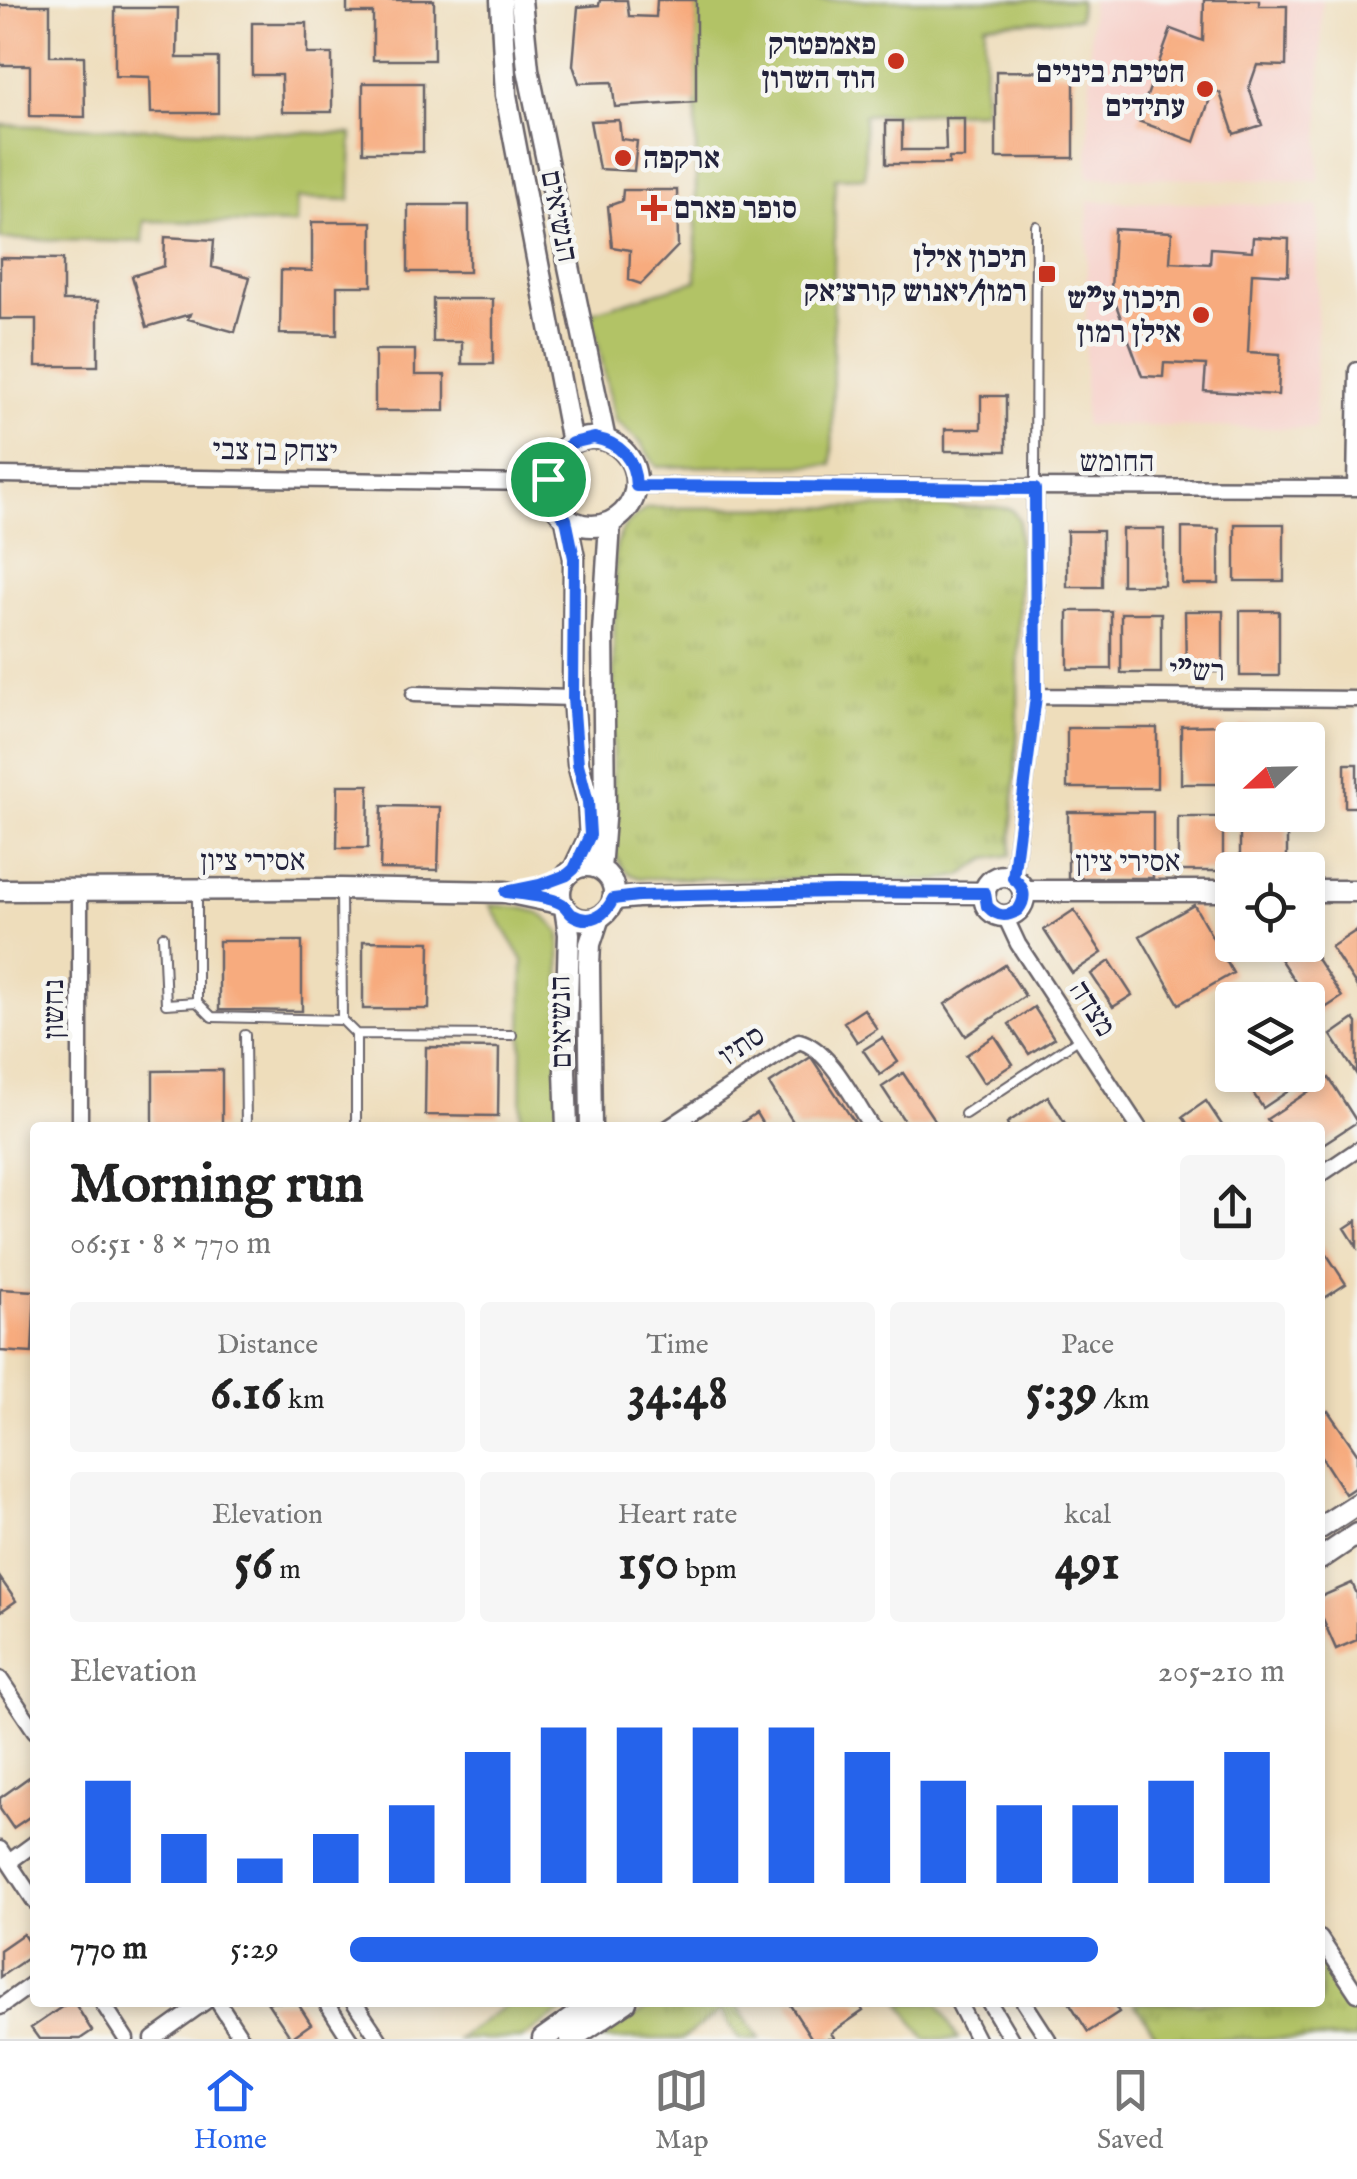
<!DOCTYPE html>
<meta charset="utf-8">
<style>
:root{--surface:#fff;--page:#f6f6f6;--text:#222;--muted:#767676;--line:#e0e0e0;--accent:#2563eb}
body{margin:0;font-family:"IM FELL English","Frank Ruhl Libre",serif;background:var(--page);color:var(--text);height:100vh;display:flex;flex-direction:column;font-size:38px;white-space:nowrap}
*{box-sizing:border-box;margin:0}
p{font-size:32px;color:var(--muted)}
.icon{flex:none;width:55px;height:55px;fill:none;stroke:currentColor;stroke-width:2;stroke-linecap:round;stroke-linejoin:round}
.map{position:relative;flex:1;overflow:hidden}
.panel{position:absolute;left:30px;top:1122px;width:1295px;height:885px;display:flex;flex-direction:column;background:var(--surface);border-radius:10px;box-shadow:0 5px 15px #0003}
.panel>*{flex:none}
.needle{width:65px;rotate:248deg}
.controls{position:absolute;left:1215px;top:722px;display:grid;gap:20px}
.controls a{display:grid;place-items:center;width:110px;height:110px;border-radius:10px;background:var(--surface);box-shadow:0 5px 15px #0003;font-size:50px}
.pin{position:absolute;display:grid;place-items:center;width:85px;height:85px;color:#fff;margin:-42px;border:5px solid #fff;border-radius:50%;box-shadow:0 2px 10px #0007}
.round{display:grid;place-items:center;flex:none;width:105px;height:105px;border-radius:10px;background:var(--page)}
.head{display:flex;align-items:center;justify-content:space-between;height:170px;padding:0 40px}
h1{font-size:55px;font-weight:800;line-height:75px}
.figures{display:grid;grid-template-columns:repeat(3,1fr);gap:15px;height:170px;padding:10px 40px}
.figures div{display:grid;align-content:center;border-radius:10px;background:var(--page);text-align:center}
.figures b{font-size:50px;font-weight:800}
.figures small{font-size:28px;font-weight:400}
.figures p{font-size:28px}
.chart{height:280px;padding:20px 40px}
.chart p{display:flex;justify-content:space-between}
.chart svg{width:100%;height:180px;margin-top:10px;stroke:var(--accent);stroke-width:6}
ul{padding:0 40px;list-style:none;font-size:32px}
li{display:grid;grid-template-columns:160px 120px 1fr;align-items:center;height:75px}
li i{height:25px;border-radius:12px;background:var(--accent)}
.tab-bar{display:flex;justify-content:space-around;align-items:center;height:140px;border-top:2px solid var(--line);background:var(--surface);font-size:28px;color:var(--muted)}
.tab-bar a{display:grid;justify-items:center;gap:5px}
.tab-bar .selected{color:var(--accent)}
.map>svg:first-child{display:block}
</style>
<div class="map">
<svg width="1357" height="2039" viewBox="0 0 1357 2039">
<defs>
<pattern id="grass-tufts" width="24" height="20" patternUnits="userSpaceOnUse" patternTransform="scale(2.5)"><rect width="24" height="20" fill="#b2c366"/><path d="M3 7l-1-3M5 7V3M7 7l1-3M15 17l-1-3M17 17v-4M19 17l1-3" fill="none" stroke="#99a759"/></pattern>
</defs>
<rect width="100%" height="100%" fill="#f6f6f2"/>
<filter id="ink" filterUnits="userSpaceOnUse"><feTurbulence type="fractalNoise" baseFrequency=".01" numOctaves="2"/><feDisplacementMap in="SourceGraphic" scale="20" xChannelSelector="R" yChannelSelector="G"/><feConvolveMatrix kernelMatrix="1 2 1 2 8 2 1 2 1" color-interpolation-filters="sRGB"/></filter>
<filter id="wash" filterUnits="userSpaceOnUse"><feTurbulence type="fractalNoise" baseFrequency=".0048" numOctaves="4" result="noise"/><feDisplacementMap in="SourceGraphic" scale="40" xChannelSelector="R" yChannelSelector="G"/><feGaussianBlur stdDeviation="2.25" result="paint"/><feColorMatrix in="noise" values="0 0 0 0 0 0 0 0 0 0 0 0 0 0 0 0 0 1.4 0 .05"/><feComposite in="paint" operator="in"/></filter>
<g filter="url(#wash)">
<rect width="100%" height="100%" fill="#edb"/>
<path fill="#f7d0c9" d="M1091 0H1322L1319 181 1088 177Z
M1088 201 1319 206 1315 429 1084 425Z"/>
<path fill="url(#grass-tufts)" stroke="#6a7250" stroke-width="2.5" d="M994 507 1011 509 1019 520 1018 720 1011 855 987 859 960 876 935 881 640 878C609 870 614 839 612 814L615 552C619 529 628 521 647 508Z
M1320 1957 1357 2012V2039H1159L1134 2003 1320 2002Z
M655 2003H736L760 2039H739L721 2011 682 2039H601Z"/>
<path fill="#b2c366" stroke="#6a7250" stroke-width="2.5" d="M696 0H1080L1079 18 985 24 984 111 864 115 865 177 835 178 832 465 657 467 640 442 615 420 591 312 696 281Z
M0 125 352 134 350 200 297 198 296 224 144 221 143 242 0 239Z
M490 905C522 908 539 905 560 933L562 1127H521L523 960Z
M510 2002H574V2003L521 2039H458Z
M901 2003H938L958 2039H925Z"/>
<g id="blocks">
<path fill="#f7ab7e" d="M347 0H434V60H373V13H347Z
M600 0H627L629 16 656 17 657 0H696V102L615 107 612 82 579 83 573 65 578 7 599 5Z
M1204 0H1259V6H1287L1286 66 1257 65 1249 88 1262 125 1234 134 1220 93 1213 90 1195 142 1138 121 1171 29 1203 41Z
M0 5H50V56H84L85 117 30 116V65H0Z
M115 8H178L177 58H218V113H151L150 77 115 76Z
M252 23H307V54H332V112H282L281 75H252Z
M996 71 1074 72V158H996Z
M363 83H423V152H363Z
M945 118H964V158H949V164H886V121H902V150H946Z
M619 120 621 139 637 141 634 171 599 169 590 121Z
M623 190H677L678 246 641 284 629 280 630 250 612 247 608 206 622 201Z
M408 205H469V272H408Z
M312 222H372V286H337V335L280 334 281 270 312 271Z
M1114 229 1172 232 1170 262 1210 264 1211 248 1252 251 1253 237 1289 239 1288 275 1252 273 1248 352 1280 354 1278 395 1204 391 1206 365 1164 363 1163 377 1142 376 1111 291Z
M165 237 214 240 212 267 250 277 235 332 188 319 190 314 147 327 132 276 164 266Z
M0 258 63 259V301H98V366H36V319H0Z
M433 299H493V364H462V342H433Z
M375 350H415V375H445V411H375Z
M981 396H1006V451H945V429H981Z
M1235 524H1284V581H1235Z
M1182 528 1219 529V584H1182Z
M1122 529H1164V585H1122Z
M1067 531H1102V587H1067Z
M1068 611H1111V669H1068Z
M1185 611H1223V672H1186Z
M1240 611H1279V676H1240Z
M1121 613H1161V673H1121Z
M1225 725V784H1181V726Z
M1240 726H1280V740H1240Z
M1067 728H1157V788H1067Z
M1345 764H1357V807H1345Z
M338 785H369L368 848H337Z
M382 806 440 807 438 870 380 869Z
M1068 812H1153V878H1068Z
M1178 817H1223V871H1178Z
M1240 819H1287V870H1240Z
M1194 905 1233 973 1179 1004 1140 936Z
M1074 910 1102 953 1072 973 1044 930Z
M1357 930V987L1331 947Z
M219 941H302V1011L219 1010Z
M363 941 430 942 429 1009H363Z
M1271 945H1308L1342 997 1316 1014Z
M1110 961 1132 995 1113 1007 1091 974Z
M1005 965 1025 996 966 1036 945 1004Z
M1034 1007 1054 1038 1029 1054 1009 1024Z
M864 1009 877 1029 857 1042 844 1022Z
M1354 1019 1357 1023V1075L1331 1035Z
M995 1036 1013 1064 984 1083 966 1055Z
M882 1038 898 1062 880 1075 863 1050Z
M1308 1044 1323 1068 1263 1108 1241 1075H1308Z
M426 1047 499 1048 498 1116 425 1115Z
M811 1057 857 1126 855 1128H797L769 1084Z
M222 1070V1128H153V1071Z
M903 1073 935 1121 925 1128H909L882 1087Z
M1329 1078 1357 1122 1320 1146V1128H1273L1267 1119Z
M1048 1096 1068 1128H1009L1007 1123Z
M1206 1101 1224 1128H1190L1183 1117Z
M756 1113 765 1128H734Z
M1357 1220V1247L1345 1228Z
M1320 1244 1346 1284 1320 1301Z
M0 1289 35 1291 32 1353 0 1351Z
M1328 1411 1357 1453V1486L1345 1494 1320 1455V1417Z
M0 1578 16 1601 0 1612Z
M1352 1583 1357 1594V1640L1336 1649 1320 1613V1597Z
M32 1775 35 1779V1813L13 1828 0 1809V1798Z
M23 1934 35 1953 0 1977V1950Z
M69 2002H74L92 2031 80 2039H39L31 2028Z
M267 2002H297L311 2024 291 2038Z
M788 2002H858L863 2011 831 2033 835 2039H812Z
M1069 2002H1113L1119 2012 1088 2032Z"/>
</g>
</g>
<g filter="url(#ink)">
<use href="#blocks" fill-opacity="0" stroke="#696368" stroke-width="2.5"/>
<g fill="none" stroke-linecap="round" stroke-linejoin="round">
<defs>
<path id="lane" d="M1035 489 1036 226
M341 889 342 1020 356 1034
M163 936 166 1004 197 1002 212 1017 342 1020
M197 1002V892
M245 1035 246 1128
M965 1114 1080 1038
M356 1121V1034L512 1035"/>
<path id="street" d="M0 475 532 483 548 479
M637 486 1357 488
M1355 488 1357 370
M414 694 573 698
M1036 696 1357 699
M1013 878 1036 696 1035 489
M1005 916 1018 944 1139 1128
M80 1128V891
M668 1128 799 1041C830 1049 854 1101 872 1128
M1320 1175 1357 1150
M0 1679 35 1731
M0 1849 35 1902
M9 1862 35 1843
M1320 1938 1357 1994
M102 2002 126 2039
M218 2002 242 2039
M326 2002 350 2039
M354 2002 379 2039
M958 2002 977 2039
M989 2002 1011 2039
M1024 2002 1048 2039
M0 2007 35 1982
M153 2039 205 2002"/>
<path id="secondary" d="M501 0 506 95 572 443
M521 0 528 69 605 440
M548 482a44 44 0 1 1 88 0a44 44 0 1 1-88 0Z
M566 519 574 558 573 698 578 764 588 802 590 835 574 869
M560 893a27 27 0 1 1 54 0a27 27 0 1 1-54 0Z
M600 869 605 808 603 632 610 524
M984 896a20 20 0 1 1 40 0a20 20 0 1 1-40 0Z
M0 890 341 889 506 892 563 904
M1023 891H1232
M1308 891H1357
M613 899 638 897 836 892 985 893
M565 908 569 934 565 1071 567 1128
M591 1128 589 965 590 944 599 917
M1320 1528 1357 1504
M1320 1559 1357 1534
M543 2039 595 2002
M571 2039 626 2002"/>
</defs>
<use href="#lane" stroke="#696368" stroke-width="12"/>
<use href="#street" stroke="#696368" stroke-width="19"/>
<use href="#secondary" stroke="#696368" stroke-width="25"/>
<use href="#lane" stroke="#fff" stroke-width="8"/>
<use href="#street" stroke="#fff" stroke-width="14"/>
<use href="#secondary" stroke="#fff" stroke-width="20"/>
</g>
</g>
<g fill="none" stroke-linecap="round" stroke-linejoin="round" filter="url(#ink)">
<defs>
<path id="route" d="M594 438C621 443 635 459 636 486L1035 489 1036 696 1013 878C1025 887 1027 898 1018 910 1006 918 997 917 987 906L985 893 836 892 638 896 613 899C606 915 590 925 573 915 569 913 567 907 562 904 550 896 520 894 506 892L540 885 567 875 574 869 590 835 588 802 578 764 573 698 574 558 566 519 555 508 549 494 548 479 552 464 560 452 572 443Z"/>
</defs>
<use href="#route" stroke="#fff" stroke-width="20"/>
<use href="#route" stroke="#2563eb" stroke-width="12"/>
</g>
<g fill="#c8321e" stroke="#f6f6f2" stroke-width="4">
<circle cx="896" cy="61" r="10"/>
<circle cx="1205" cy="89" r="10"/>
<circle cx="623" cy="158" r="10"/>
<path d="M649 193h10v10h10v10h-10v10h-10v-10h-10v-10h10z"/>
<rect x="1037" y="264" width="20" height="20" rx="5"/>
<circle cx="1201" cy="315" r="10"/>
</g>
<g text-anchor="middle" stroke-width="9" stroke-linejoin="round" paint-order="stroke">
<g font-size="30" font-weight="bold" fill="#22223b" stroke="#f6f6f2" text-anchor="end">
<text x="876" y="54">פאמפטרק<tspan x="876" dy="34">הוד השרון</tspan></text>
<text x="1185" y="82">חטיבת ביניים<tspan x="1185" dy="34">עתידים</tspan></text>
<text x="643" y="168" text-anchor="start">ארקפה</text>
<text x="674" y="218" text-anchor="start">סופר פארם</text>
<text x="1027" y="267">תיכון אילן<tspan x="1027" dy="34">רמון/יאנוש קורצ׳אק</tspan></text>
<text x="1181" y="308">תיכון ע"ש<tspan x="1181" dy="34">אילן רמון</tspan></text>
</g>
<g font-size="30" fill="#22223b" stroke="#f6f6f2">
<text transform="translate(560 216) rotate(79)" y="10">הנשיאים</text>
<text transform="translate(275 450) rotate(1)" y="10">יצחק בן צבי</text>
<text x="1117" y="471">החומש</text>
<text transform="translate(1197 670) rotate(1)" y="10">רש"י</text>
<text x="253" y="870">אסירי ציון</text>
<text x="1128" y="871">אסירי ציון</text>
<text transform="translate(1093 1008) rotate(57)" y="10">מצדה</text>
<text transform="translate(53 1009) rotate(-90)" y="10">נחשון</text>
<text transform="translate(560 1022) rotate(-91)" y="10">הנשיאים</text>
<text transform="translate(741 1045) rotate(-34)" y="10">סתיו</text>
</g>
</g>
</svg>
<div class="controls">
<a><svg class="needle" viewBox="-14 -14 28 28"><path d="M0-13l5 13h-10z" fill="#e53935"/><path d="M0 13l5-13h-10z" fill="#767676"/></svg></a>
<a><svg class="icon" aria-label="locate" viewBox="0 0 24 24"><circle cx="12" cy="12" r="6"/><path d="M12 2v4M12 18v4M2 12h4M18 12h4"/></svg></a>
<a><svg class="icon" aria-label="layers" viewBox="0 0 24 24"><path d="M12 4l9 5-9 5-9-5zM3 14l9 5 9-5"/></svg></a>
</div>
<div class="pin" style="left:548px;top:479px;background:#1e9e55"><svg class="icon" aria-label="arrive" viewBox="0 0 24 24"><path d="M6 21V4h12l-3 4 3 4H6"/></svg></div>
<section class="panel">
<div class="head"><div><h1>Morning run</h1><p>06:51 · 8 × 770 m</p></div><a class="round"><svg class="icon" aria-label="share" viewBox="0 0 24 24"><path d="M12 15V3M7 8l5-5 5 5M5 13v7h14v-7"/></svg></a></div>
<div class="figures">
<div><p>Distance</p><b>6.16<small> km</small></b></div>
<div><p>Time</p><b>34:48</b></div>
<div><p>Pace</p><b>5:39<small> /km</small></b></div>
</div>
<div class="figures">
<div><p>Elevation</p><b>56<small> m</small></b></div>
<div><p>Heart rate</p><b>150<small> bpm</small></b></div>
<div><p>kcal</p><b>491</b></div>
</div>
<div class="chart"><p><span>Elevation</span>205–210 m</p>
<svg viewBox="0 0 160 44" preserveAspectRatio="none"><path d="M5 44V19M15 44V32M25 44V38M35 44V32M45 44V25M55 44V12M65 44V6M75 44V6M85 44V6M95 44V6M105 44V12M115 44V19M125 44V25M135 44V25M145 44V19M155 44V12"/></svg>
</div>
<ul>
<li><b>770 m</b>5:29<i style="width:80%"></i></li>
</ul>
</section>
</div>
<nav class="tab-bar">
<a class="selected"><svg class="icon" aria-label="home" viewBox="0 0 24 24"><path d="M3 11l9-7 9 7M6 9v11h12V9"/></svg>Home</a>
<a><svg class="icon" aria-label="map" viewBox="0 0 24 24"><path d="M3 6l6-2 6 2 6-2v14l-6 2-6-2-6 2zM9 4v14M15 6v14"/></svg>Map</a>
<a><svg class="icon" aria-label="saved" viewBox="0 0 24 24"><path d="M7 4h10v16l-5-4-5 4z"/></svg>Saved</a>
</nav>
